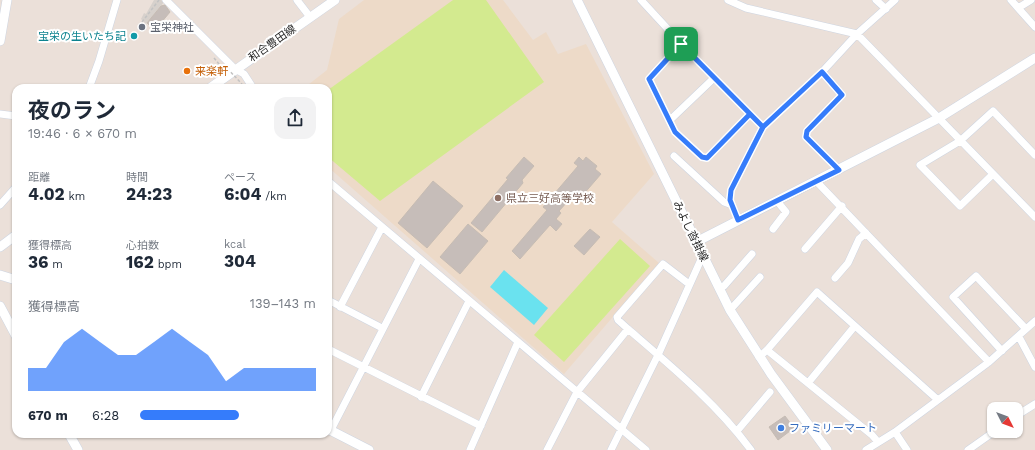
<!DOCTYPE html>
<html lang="ja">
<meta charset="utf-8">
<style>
:root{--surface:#fff;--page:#f2f2f3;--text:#1f2937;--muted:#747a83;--accent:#357cfb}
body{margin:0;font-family:"Work Sans","Noto Sans JP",sans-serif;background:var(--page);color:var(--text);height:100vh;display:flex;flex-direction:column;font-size:15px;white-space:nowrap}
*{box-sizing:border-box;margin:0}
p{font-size:13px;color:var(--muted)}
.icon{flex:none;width:22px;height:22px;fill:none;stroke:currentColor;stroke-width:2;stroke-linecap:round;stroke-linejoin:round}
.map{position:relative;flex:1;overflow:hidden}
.details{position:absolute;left:12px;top:84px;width:320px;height:354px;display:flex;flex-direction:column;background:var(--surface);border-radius:12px;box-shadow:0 1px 3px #0004}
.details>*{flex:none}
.needle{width:26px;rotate:132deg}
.buttons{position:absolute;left:987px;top:402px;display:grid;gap:8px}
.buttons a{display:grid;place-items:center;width:36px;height:36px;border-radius:8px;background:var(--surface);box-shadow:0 1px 3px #0004;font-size:20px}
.pin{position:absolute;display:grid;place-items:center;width:34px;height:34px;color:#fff;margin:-17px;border-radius:8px;box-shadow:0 2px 6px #0006}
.round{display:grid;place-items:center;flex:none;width:42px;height:42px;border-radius:12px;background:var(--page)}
.summary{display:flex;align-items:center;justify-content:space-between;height:68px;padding:0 16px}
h1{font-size:22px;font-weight:700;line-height:30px}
.stats{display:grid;grid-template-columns:repeat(3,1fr);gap:6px;height:68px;padding:4px 16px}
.stats div{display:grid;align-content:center}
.stats b{font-size:17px;font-weight:700}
.stats small{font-size:11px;font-weight:400}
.stats p{font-size:11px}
.chart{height:112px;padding:8px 16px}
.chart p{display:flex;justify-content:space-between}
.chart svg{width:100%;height:72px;margin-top:4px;fill:var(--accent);opacity:.7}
ul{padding:0 16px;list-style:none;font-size:13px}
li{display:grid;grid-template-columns:64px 48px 1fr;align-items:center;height:30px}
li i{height:10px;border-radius:5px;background:var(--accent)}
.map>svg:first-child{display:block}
</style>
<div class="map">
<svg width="1035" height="450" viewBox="0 0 1035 450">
<rect width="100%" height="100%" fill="#ebe0d9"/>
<path fill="#eddac8" d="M364 0H503L533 40 546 32 558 54 586 44 654 174 612 222 659 263 564 374 328 167V88H304L327 70 339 19Z"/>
<path fill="#d3ea8f" d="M453 0H486L544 82 380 201 328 157V90Z
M620 239 650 266 564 362 534 335Z"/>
<path fill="#d7d1cc" d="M154 0H161L164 2 146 24 141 19 144 13 146 14Z"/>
<path fill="#6ae2ef" d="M504 270 548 308 534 325 490 287Z"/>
<path fill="#c6bdb9" stroke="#c6bcb3" d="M165 5 170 12 155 30 147 23 161 6Z
M524 157 534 166 522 180 523 183 482 232 471 223 508 179 506 178Z
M579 157 583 161 586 157 597 166 595 169 601 174 582 196 577 191 559 211 561 213 556 219 562 224 556 231 550 225 520 259 512 251 547 210 543 207 578 166 574 163Z
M433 181 463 206 427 248 398 223Z
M468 224 488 241 460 274 440 257Z
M590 229 600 237 584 255 574 246Z
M785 416 794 428 778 440 769 427Z"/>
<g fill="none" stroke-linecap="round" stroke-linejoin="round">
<defs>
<path id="street" d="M166 0 235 69 244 74 253 88
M297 0 310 17
M641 0 688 51 763 127
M728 0 746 8 857 34 1035 217
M876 0 886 9
M1011 0 1035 27
M1018 8 1031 0
M681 44 649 79 675 132 702 157 707 158 750 114
M822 72 842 95 807 131 806 137 839 170
M89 88 99 61 117 0
M0 114 16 116
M670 120 714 78
M674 156 724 202 732 205
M993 174 960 206 920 165 960 141 993 111 1035 155
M328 181 646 450
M817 182 989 362
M0 205 16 187
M738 220 730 200 731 190 763 127 822 72 857 34 895 0
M773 229 786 212 777 201
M805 249 842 206
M835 278 848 263 859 239 866 233
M719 288 724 286 752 254
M328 300 382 328
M340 307 382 227
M730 310 760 277
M628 329 618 320 617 317 663 264 689 284
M1019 337 1035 367
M328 349 481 426
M767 350 872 435 878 442
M1002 351 953 297 976 276 1026 329
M759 357 767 350 817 292 938 400
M808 383 854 327
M421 397 469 301
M1016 416 1035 404
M331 430 419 259
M737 431 770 392
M895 432 907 450
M470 450 518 342
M547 450 577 392 628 329C671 366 717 404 751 450
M611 450 658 355 703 255
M866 450 895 432 989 362 1035 321
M968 450 995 431"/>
<path id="secondary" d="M577 0 730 310 771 374 827 450
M0 41 7 0
M210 88 335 0
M696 242 939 118 1035 58
M0 247 16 235
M0 275 16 280
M0 306 16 336
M328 429 369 450
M69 434 78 450"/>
</defs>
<use href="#street" stroke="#ced5e1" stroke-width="8"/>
<use href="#secondary" stroke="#ced5e1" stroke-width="10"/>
<path stroke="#c3c3c3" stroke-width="1.5" stroke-dasharray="3 2" stroke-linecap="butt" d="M142 22 159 0
M214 58 224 70"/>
<use href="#street" stroke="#fff" stroke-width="7"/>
<use href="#secondary" stroke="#fff" stroke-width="9"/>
<path stroke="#c3c3c3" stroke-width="1.5" stroke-dasharray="3 2" stroke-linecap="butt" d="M224 65 242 84"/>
</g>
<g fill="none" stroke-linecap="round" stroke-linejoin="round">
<defs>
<path id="route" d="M681 44 763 127 731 190 730 200 738 220 839 170 806 137 807 131 842 95 822 72 763 127 750 114 707 158 702 157 675 132 649 79 681 44"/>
</defs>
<use href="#route" stroke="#fff" stroke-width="8"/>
<use href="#route" stroke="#357cfb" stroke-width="5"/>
</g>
<circle fill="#6b7280" stroke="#fff" stroke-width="1.5" cx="142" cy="27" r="4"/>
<circle fill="#0f9aa8" stroke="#fff" stroke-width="1.5" cx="134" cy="36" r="4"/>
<circle fill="#e8710a" stroke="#fff" stroke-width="1.5" cx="187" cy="71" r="4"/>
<circle fill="#8d6e63" stroke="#fff" stroke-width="1.5" cx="498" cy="198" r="4"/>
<circle fill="#3f7fe0" stroke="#fff" stroke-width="1.5" cx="781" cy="428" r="4"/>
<g text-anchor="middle" stroke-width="4" stroke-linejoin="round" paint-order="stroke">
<g font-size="11" fill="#5b616d" stroke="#fff" text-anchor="start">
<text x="150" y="31">宝栄神社</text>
</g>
<g font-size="11" fill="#0d838f" stroke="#fff" text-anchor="end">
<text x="126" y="40">宝栄の生いたち記</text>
</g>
<g font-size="11" fill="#282828" stroke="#fff">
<text transform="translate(272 43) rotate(-35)" y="4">和合豊田線</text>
<text transform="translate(691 231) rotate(64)" y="4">みよし沓掛線</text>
</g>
<g font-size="11" fill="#c56008" stroke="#fff" text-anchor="start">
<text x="195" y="75">来楽軒</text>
</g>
<g font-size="11" fill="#785e54" stroke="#fff" text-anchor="start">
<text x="506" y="202">県立三好高等学校</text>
</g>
<g font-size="11" fill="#366cbe" stroke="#fff" text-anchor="start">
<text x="789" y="432">ファミリーマート</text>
</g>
</g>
</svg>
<div class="buttons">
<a><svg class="needle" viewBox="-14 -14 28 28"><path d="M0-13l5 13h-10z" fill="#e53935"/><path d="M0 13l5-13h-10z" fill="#747a83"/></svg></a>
</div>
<div class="pin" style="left:681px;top:44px;background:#1e9e55"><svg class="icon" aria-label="arrive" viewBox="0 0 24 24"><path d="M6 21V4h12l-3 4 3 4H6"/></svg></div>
<section class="details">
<div class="summary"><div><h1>夜のラン</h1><p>19:46 · 6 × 670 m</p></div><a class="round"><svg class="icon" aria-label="share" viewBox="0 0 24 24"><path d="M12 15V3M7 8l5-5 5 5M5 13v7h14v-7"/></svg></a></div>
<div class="stats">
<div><p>距離</p><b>4.02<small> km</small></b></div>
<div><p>時間</p><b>24:23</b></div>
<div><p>ペース</p><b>6:04<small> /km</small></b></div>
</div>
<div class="stats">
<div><p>獲得標高</p><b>36<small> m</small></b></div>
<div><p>心拍数</p><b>162<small> bpm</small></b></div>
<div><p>kcal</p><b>304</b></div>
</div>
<div class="chart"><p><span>獲得標高</span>139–143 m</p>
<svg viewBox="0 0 160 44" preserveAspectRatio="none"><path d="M0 44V30L10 30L20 14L30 6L40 14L50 22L60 22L70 14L80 6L90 14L100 22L110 38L120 30L130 30L140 30L150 30L160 30V44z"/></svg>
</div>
<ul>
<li><b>670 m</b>6:28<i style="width:56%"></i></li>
</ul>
</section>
</div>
